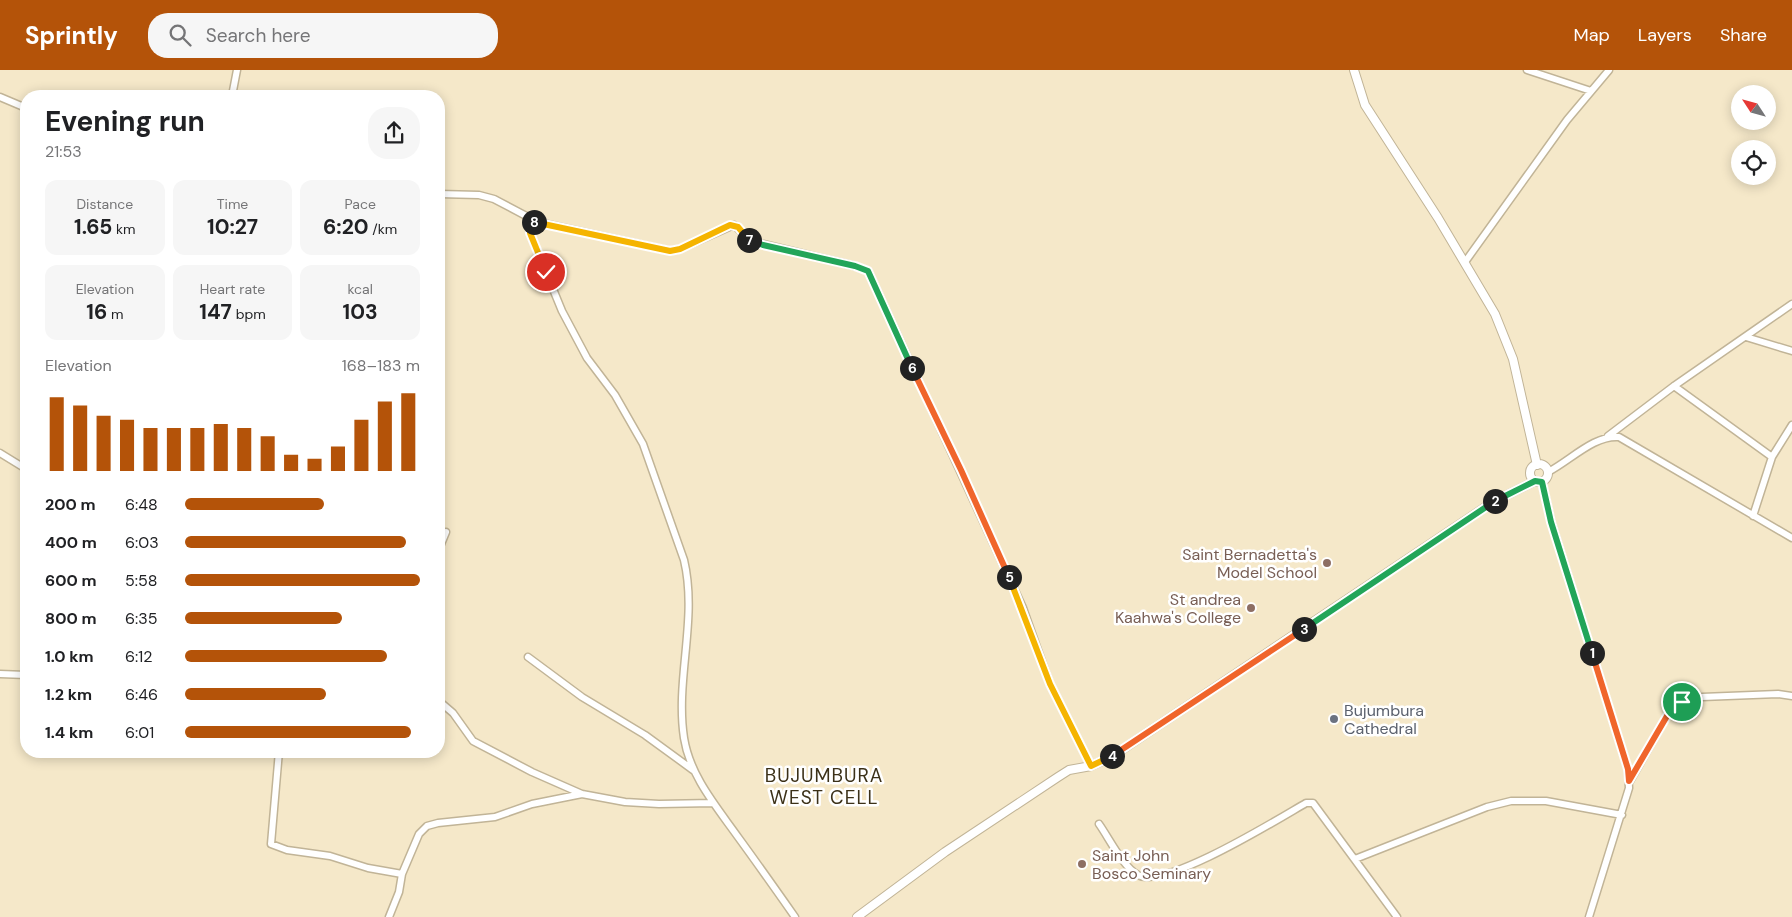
<!DOCTYPE html>
<meta charset="utf-8">
<style>
:root{--surface:#fff;--page:#f6f6f6;--text:#202124;--muted:#757577;--accent:#b45309}
body{margin:0;font-family:"DM Sans",sans-serif;background:var(--page);color:var(--text);height:100vh;display:flex;flex-direction:column;font-size:19px;white-space:nowrap}
*{box-sizing:border-box;margin:0}
p{font-size:16px;color:var(--muted)}
.icon{flex:none;width:28px;height:28px;fill:none;stroke:currentColor;stroke-width:2;stroke-linecap:round;stroke-linejoin:round}
.map{position:relative;flex:1;overflow:hidden}
.side{position:absolute;left:20px;top:20px;width:425px;height:668px;display:flex;flex-direction:column;background:var(--surface);border-radius:20px;box-shadow:0 2px 12px #0003}
.side>*{flex:none}
.needle{width:32px;rotate:306deg}
.tools{position:absolute;left:1731px;top:15px;display:grid;gap:10px}
.tools a{display:grid;place-items:center;width:45px;height:45px;border-radius:50%;background:var(--surface);box-shadow:0 2px 12px #0003;font-size:25px}
.pin{position:absolute;display:grid;place-items:center;width:42px;height:42px;color:#fff;margin:-21px;border:2px solid #fff;border-radius:50%;box-shadow:0 1px 5px #0007}
.km{position:absolute;width:25px;height:25px;margin:-12px;border-radius:50%;background:#222;color:#fff;font-size:14px;line-height:25px;text-align:center}
.round{display:grid;place-items:center;flex:none;width:52px;height:52px;border-radius:20px;background:var(--page)}
.overview{display:flex;align-items:center;justify-content:space-between;height:85px;padding:0 25px}
h1{font-size:28px;font-weight:700;line-height:38px}
.metrics{display:grid;grid-template-columns:repeat(3,1fr);gap:8px;height:85px;padding:5px 25px}
.metrics div{display:grid;align-content:center;border-radius:12px;background:var(--page);text-align:center}
.metrics b{font-size:21px;font-weight:700}
.metrics small{font-size:14px;font-weight:400}
.metrics p{font-size:14px}
.chart{height:140px;padding:10px 25px}
.chart p{display:flex;justify-content:space-between}
.chart svg{width:100%;height:90px;margin-top:5px;stroke:var(--accent);stroke-width:6}
ul{padding:0 25px;list-style:none;font-size:16px}
li{display:grid;grid-template-columns:80px 60px 1fr;align-items:center;height:38px}
li i{height:12px;border-radius:6px;background:var(--accent)}
header{display:flex;align-items:center;gap:30px;box-sizing:border-box;height:70px;padding:0 25px;background:var(--accent);color:#fff}
header strong{font-size:24px}
nav{display:flex;gap:28px;margin-inline-start:auto;font-size:18px}
.search{width:350px;height:45px;background:var(--page);display:flex;align-items:center;gap:12px;box-sizing:border-box;padding:0 18px;border-radius:20px;color:var(--muted);font-size:19px}
.map>svg:first-child{display:block}
</style>
<header>
<strong>Sprintly</strong>
<div class="search"><svg class="icon" aria-label="search" viewBox="0 0 24 24"><circle cx="10" cy="10" r="6"/><path d="M15 15l6 6"/></svg>Search here</div>
<nav><a>Map</a><a>Layers</a><a>Share</a></nav>
</header>
<div class="map">
<svg width="1792" height="847" viewBox="0 0 1792 847">
<rect width="100%" height="100%" fill="#f5e8c9"/>
<g fill="none" stroke-linecap="round" stroke-linejoin="round">
<defs>
<path id="minor" d="M1527 0 1591 21
M232 26 237 0
M0 27 26 38
M439 124 479 125 494 129 530 148V163L562 241 587 288 615 325 643 374 684 490C698 549 675 609 684 668 690 706 716 736 738 767 757 793 776 820 795 847
M530 148 533 151 670 181 680 179 734 155 751 171 855 196 868 201 1023 538 1050 614 1091 696
M1465 192 1567 50 1609 0
M1746 267 1792 281
M1674 316 1772 387
M1608 366 1674 316 1792 234
M0 383 26 399
M1548 402C1571 390 1594 365 1619 367L1792 468
M1542 412 1551 451 1628 699 1629 718 1589 847
M1753 446 1772 387 1792 355
M439 479 446 462
M528 587 582 627 645 665 693 700
M0 604 26 605
M439 631 453 643 473 671 532 702 582 724 625 732 659 734 713 733
M279 681 271 774 287 780 330 786 368 798 402 804
M1630 711 1667 646 1682 632 1702 627 1778 624 1792 626
M1099 754C1109 768 1123 797 1138 805 1164 820 1278 749 1306 733H1313L1397 847
M1355 789 1487 737 1511 731H1546L1622 745
M389 847 399 822 402 804 419 764 427 756 438 753 495 747 532 734 582 724"/>
<path id="tertiary" d="M1354 0 1365 35 1438 148 1495 244 1513 289 1537 395
M1530 403a9 9 0 1 1 18 0a9 9 0 1 1-18 0Z
M857 847 945 782 1058 707 1069 700 1091 696 1111 687 1493 432 1535 411"/>
</defs>
<use href="#minor" stroke="#c1b497" stroke-width="9"/>
<use href="#tertiary" stroke="#c1b497" stroke-width="10"/>
<use href="#minor" stroke="#fff" stroke-width="6"/>
<use href="#tertiary" stroke="#fff" stroke-width="8"/>
</g>
<g fill="none" stroke-linecap="round" stroke-linejoin="round">
<defs>
<path id="split-1" d="M1592 583 1628 699 1629 711 1667 646 1682 632"/>
<path id="split-2" d="M1495 431 1535 411 1542 412 1551 452 1592 583"/>
<path id="split-3" d="M1304 559 1495 431"/>
<path id="split-4" d="M1112 686 1304 559"/>
<path id="split-5" d="M1009 507 1050 614 1091 696 1112 686"/>
<path id="split-6" d="M912 298 961 400 1009 507"/>
<path id="split-7" d="M749 170 763 175 855 196 868 201 912 298"/>
<path id="split-8" d="M534 152 670 181 680 179 730 155 738 157 749 170"/>
<path id="split-9" d="M534 152 530 148V163L546 202"/>
</defs>
<use href="#split-1" stroke="#fff" stroke-width="10"/>
<use href="#split-2" stroke="#fff" stroke-width="10"/>
<use href="#split-3" stroke="#fff" stroke-width="10"/>
<use href="#split-4" stroke="#fff" stroke-width="10"/>
<use href="#split-5" stroke="#fff" stroke-width="10"/>
<use href="#split-6" stroke="#fff" stroke-width="10"/>
<use href="#split-7" stroke="#fff" stroke-width="10"/>
<use href="#split-8" stroke="#fff" stroke-width="10"/>
<use href="#split-9" stroke="#fff" stroke-width="10"/>
<use href="#split-1" stroke="#f0652b" stroke-width="6"/>
<use href="#split-2" stroke="#22a559" stroke-width="6"/>
<use href="#split-3" stroke="#22a559" stroke-width="6"/>
<use href="#split-4" stroke="#f0652b" stroke-width="6"/>
<use href="#split-5" stroke="#f5b400" stroke-width="6"/>
<use href="#split-6" stroke="#f0652b" stroke-width="6"/>
<use href="#split-7" stroke="#22a559" stroke-width="6"/>
<use href="#split-8" stroke="#f5b400" stroke-width="6"/>
<use href="#split-9" stroke="#f5b400" stroke-width="6"/>
</g>
<g fill="#8d6e63" stroke="#fff" stroke-width="2">
<circle cx="1327" cy="493" r="5"/>
<circle cx="1251" cy="538" r="5"/>
<circle cx="1082" cy="794" r="5"/>
</g>
<circle fill="#6b7280" stroke="#fff" stroke-width="2" cx="1334" cy="649" r="5"/>
<g text-anchor="middle" stroke-width="5" stroke-linejoin="round" paint-order="stroke">
<g font-size="16" fill="#785e54" stroke="#fff" text-anchor="end">
<text x="1317" y="490">Saint Bernadetta's<tspan x="1317" dy="18">Model School</tspan></text>
<text x="1241" y="535">St andrea<tspan x="1241" dy="18">Kaahwa's College</tspan></text>
<text x="1092" y="791" text-anchor="start">Saint John<tspan x="1092" dy="18">Bosco Seminary</tspan></text>
</g>
<g font-size="16" fill="#5b616d" stroke="#fff" text-anchor="start">
<text x="1344" y="646">Bujumbura<tspan x="1344" dy="18">Cathedral</tspan></text>
</g>
<g font-size="19" letter-spacing="1" fill="#3c3118" stroke="#fff">
<text x="824" y="712">BUJUMBURA<tspan x="824" dy="22">WEST CELL</tspan></text>
</g>
</g>
</svg>
<div class="tools">
<a><svg class="needle" viewBox="-14 -14 28 28"><path d="M0-13l5 13h-10z" fill="#e53935"/><path d="M0 13l5-13h-10z" fill="#757577"/></svg></a>
<a><svg class="icon" aria-label="locate" viewBox="0 0 24 24"><circle cx="12" cy="12" r="6"/><path d="M12 2v4M12 18v4M2 12h4M18 12h4"/></svg></a>
</div>
<div class="pin" style="left:1682px;top:632px;background:#1e9e55"><svg class="icon" aria-label="arrive" viewBox="0 0 24 24"><path d="M6 21V4h12l-3 4 3 4H6"/></svg></div>
<div class="pin" style="left:546px;top:202px;background:#d93025"><svg class="icon" aria-label="check" viewBox="0 0 24 24"><path d="M5 12l5 5 9-10"/></svg></div>
<b class="km" style="left:1592px;top:583px">1</b>
<b class="km" style="left:1495px;top:431px">2</b>
<b class="km" style="left:1304px;top:559px">3</b>
<b class="km" style="left:1112px;top:686px">4</b>
<b class="km" style="left:1009px;top:507px">5</b>
<b class="km" style="left:912px;top:298px">6</b>
<b class="km" style="left:749px;top:170px">7</b>
<b class="km" style="left:534px;top:152px">8</b>
<section class="side">
<div class="overview"><div><h1>Evening run</h1><p>21:53</p></div><a class="round"><svg class="icon" aria-label="share" viewBox="0 0 24 24"><path d="M12 15V3M7 8l5-5 5 5M5 13v7h14v-7"/></svg></a></div>
<div class="metrics">
<div><p>Distance</p><b>1.65<small> km</small></b></div>
<div><p>Time</p><b>10:27</b></div>
<div><p>Pace</p><b>6:20<small> /km</small></b></div>
</div>
<div class="metrics">
<div><p>Elevation</p><b>16<small> m</small></b></div>
<div><p>Heart rate</p><b>147<small> bpm</small></b></div>
<div><p>kcal</p><b>103</b></div>
</div>
<div class="chart"><p><span>Elevation</span>168–183 m</p>
<svg viewBox="0 0 160 44" preserveAspectRatio="none"><path d="M5 44V8M15 44V12M25 44V17M35 44V19M45 44V23M55 44V23M65 44V23M75 44V21M85 44V23M95 44V27M105 44V36M115 44V38M125 44V32M135 44V19M145 44V10M155 44V6"/></svg>
</div>
<ul>
<li><b>200 m</b>6:48<i style="width:59%"></i></li>
<li><b>400 m</b>6:03<i style="width:94%"></i></li>
<li><b>600 m</b>5:58<i style="width:100%"></i></li>
<li><b>800 m</b>6:35<i style="width:67%"></i></li>
<li><b>1.0 km</b>6:12<i style="width:86%"></i></li>
<li><b>1.2 km</b>6:46<i style="width:60%"></i></li>
<li><b>1.4 km</b>6:01<i style="width:96%"></i></li>
</ul>
</section>
</div>
